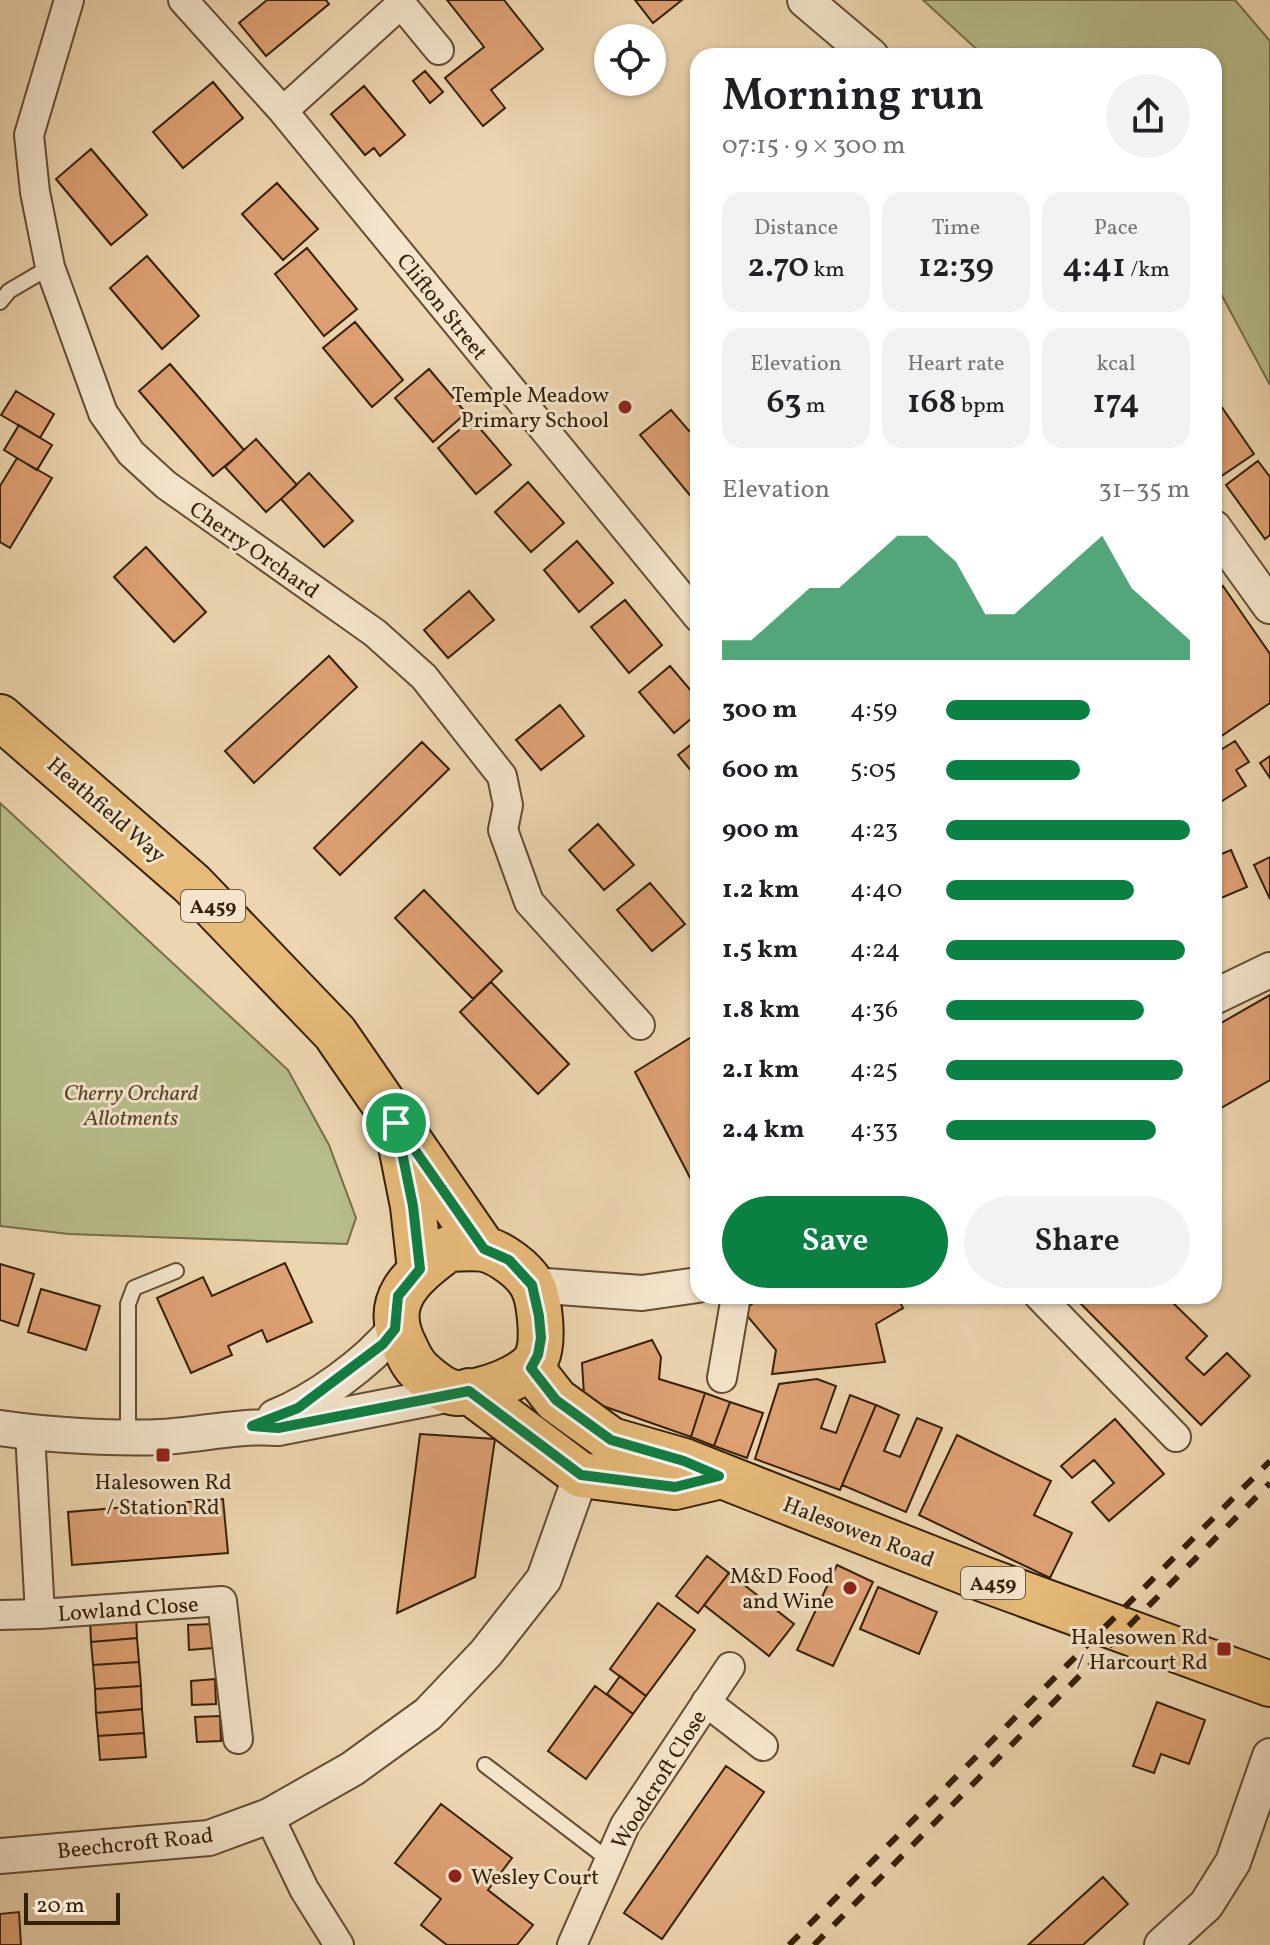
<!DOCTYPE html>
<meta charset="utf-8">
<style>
:root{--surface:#fff;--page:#f2f2f2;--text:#202124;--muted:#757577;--accent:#0b8043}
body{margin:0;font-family:Vollkorn,serif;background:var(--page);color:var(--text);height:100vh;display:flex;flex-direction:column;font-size:30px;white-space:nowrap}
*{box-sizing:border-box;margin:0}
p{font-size:26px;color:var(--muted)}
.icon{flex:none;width:44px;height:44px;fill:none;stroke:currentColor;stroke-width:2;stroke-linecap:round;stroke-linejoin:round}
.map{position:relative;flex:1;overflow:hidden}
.side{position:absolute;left:690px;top:48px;width:532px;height:1256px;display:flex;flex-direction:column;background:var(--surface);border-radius:24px;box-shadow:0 2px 6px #0004}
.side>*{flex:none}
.buttons{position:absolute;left:594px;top:24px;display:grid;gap:16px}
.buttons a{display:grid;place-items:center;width:72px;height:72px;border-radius:50%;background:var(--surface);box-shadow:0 2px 6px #0004;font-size:40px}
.scale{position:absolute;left:24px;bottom:20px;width:96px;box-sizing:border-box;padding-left:8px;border:4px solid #352009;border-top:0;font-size:22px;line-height:28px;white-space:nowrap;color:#352009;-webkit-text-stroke:6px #f3e4cb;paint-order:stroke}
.pin{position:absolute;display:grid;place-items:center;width:68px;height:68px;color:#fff;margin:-34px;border:4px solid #fff;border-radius:50%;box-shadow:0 2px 8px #0007}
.round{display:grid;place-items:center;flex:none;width:84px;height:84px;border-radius:42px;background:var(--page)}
.head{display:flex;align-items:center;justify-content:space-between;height:136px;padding:0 32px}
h1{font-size:44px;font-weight:600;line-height:60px}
.stats{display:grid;grid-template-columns:repeat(3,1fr);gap:12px;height:136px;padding:8px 32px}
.stats div{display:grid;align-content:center;border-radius:20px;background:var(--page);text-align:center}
.stats b{font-size:34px;font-weight:600}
.stats small{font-size:22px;font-weight:400}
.stats p{font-size:22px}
.chart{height:224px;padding:16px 32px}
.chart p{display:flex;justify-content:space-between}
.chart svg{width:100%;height:144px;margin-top:8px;fill:var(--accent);opacity:.7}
.cta{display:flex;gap:16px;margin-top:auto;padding:16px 32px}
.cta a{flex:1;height:92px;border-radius:48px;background:var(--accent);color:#fff;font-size:32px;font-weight:600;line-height:92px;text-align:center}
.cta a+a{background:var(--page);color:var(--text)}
ul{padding:0 32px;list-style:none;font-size:26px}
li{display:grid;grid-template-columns:128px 96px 1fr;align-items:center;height:60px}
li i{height:20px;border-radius:10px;background:var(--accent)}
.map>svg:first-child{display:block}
</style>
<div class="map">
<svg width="1270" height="1945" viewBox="0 0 1270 1945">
<rect width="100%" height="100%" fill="#ecd5af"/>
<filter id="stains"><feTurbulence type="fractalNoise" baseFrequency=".0025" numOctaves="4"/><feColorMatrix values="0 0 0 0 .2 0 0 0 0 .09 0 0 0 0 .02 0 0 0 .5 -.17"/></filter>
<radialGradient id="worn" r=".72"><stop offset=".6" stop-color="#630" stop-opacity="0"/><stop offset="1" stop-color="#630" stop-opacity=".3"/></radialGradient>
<path fill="#b7bd8b" stroke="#766e4a" stroke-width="2" d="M923 0H1235L1270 41V385L1214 281V56H984Z
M0 803 288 1070 329 1145 356 1218 347 1244 69 1234 0 1226Z"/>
<path fill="#dda073" stroke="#352009" stroke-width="2" d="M267 0H326L329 4 266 56 239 23Z
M447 0H504L543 49 491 90 505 108 483 126 445 78 484 47Z
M635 0H682L653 23Z
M425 71 443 92 430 103 413 81Z
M213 82 243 118 183 168 153 132Z
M364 86 405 135 380 156 374 148 365 155 331 114Z
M91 149 147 215 111 245 56 179Z
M277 183 318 229 283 260 242 214Z
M307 248 357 309 324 336 275 274Z
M147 256 199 316 162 349 110 288Z
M355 322 403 380 372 407 323 348Z
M170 364 244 450 213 476 139 391Z
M429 369 466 413 433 442 395 398Z
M16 391 54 414 40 438 1 415Z
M1221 406 1254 454 1220 477 1214 468V411Z
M671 410 689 431 698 424V505L640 435Z
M472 419 511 465 476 494 438 448Z
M19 425 52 445 37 470 4 450Z
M256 439 297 485 266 512 225 467Z
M17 458 52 478 10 548 0 542V486Z
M1258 461 1270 477V535L1265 539 1226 485Z
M309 473 353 521 324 547 281 499Z
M528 482 564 523 531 552 495 512Z
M577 541 613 583 579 612 544 570Z
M146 547 206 612 174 642 114 577Z
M1223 586 1270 654V703L1214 741V593Z
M469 591 494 620 448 658 424 630Z
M625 600 662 645 629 673 591 627Z
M329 656 357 687 254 783 225 751Z
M670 666 698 699V713L674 733 639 692Z
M560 705 584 736 541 770 516 740Z
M698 739V779L678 755Z
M1235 741 1249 762 1236 770 1246 786 1214 806V754Z
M422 742 449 769 340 875 314 848Z
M1270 756V778L1260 763Z
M598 824 634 865 604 890 569 850Z
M1231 850 1247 887 1214 901V857Z
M1270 857V899L1254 865Z
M650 883 685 924 652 951 617 910Z
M424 890 502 971 473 999 395 918Z
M491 982 569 1064 538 1094 460 1012Z
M1270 995V1080L1214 1112V1027Z
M698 1033V1193L635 1072Z
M285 1263 312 1322 267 1342 262 1330 228 1346 232 1355 191 1373 157 1298 203 1277 212 1296Z
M0 1264 34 1274 18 1326 0 1320Z
M41 1289 100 1306 86 1350 28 1332Z
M762 1296H897L903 1308 876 1324 885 1362 772 1374 776 1350 743 1311Z
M1078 1296H1176L1171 1301 1207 1336 1186 1358 1204 1375 1227 1353 1250 1376 1201 1425 1075 1298Z
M652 1340 661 1357 659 1379 705 1393 691 1437 603 1406 584 1395 582 1363Z
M817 1379 836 1386 821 1428 836 1433 850 1395 876 1405 840 1490 755 1459 779 1384Z
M705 1393 730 1402 714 1446 691 1437Z
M730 1402 763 1413 747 1458 714 1446Z
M876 1405 899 1415 884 1451 900 1457 917 1418 942 1428 906 1512 842 1485Z
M1115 1419 1164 1474 1109 1521 1092 1502 1114 1483 1094 1460 1072 1478 1061 1466Z
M420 1434 495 1439 475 1577 397 1613Z
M957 1435 1051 1481 1034 1515 1072 1533 1050 1578 919 1515Z
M223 1499 228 1553 72 1565 68 1512Z
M707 1556 729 1573 698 1613 676 1596Z
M837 1565 873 1582 833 1666 797 1650Z
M729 1573 794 1624 769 1656 704 1605Z
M878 1587 937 1612 919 1654 860 1629Z
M658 1603 695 1630 646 1696 610 1669Z
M136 1615 137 1638 91 1642 90 1618Z
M212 1624 213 1648 189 1650 188 1625Z
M137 1638 139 1662 93 1665 91 1642Z
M139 1662 141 1686 95 1689 93 1665Z
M620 1676 646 1696 633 1714 607 1694Z
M215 1679 216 1704 192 1705 191 1681Z
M141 1686 142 1709 96 1713 95 1689Z
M595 1686 633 1714 586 1779 548 1751Z
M1157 1702 1205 1720 1189 1764 1161 1754 1154 1773 1133 1766Z
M142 1709 144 1733 98 1736 96 1713Z
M220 1716 221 1741 197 1742 195 1717Z
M144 1733 146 1757 100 1760 98 1736Z
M726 1766 764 1792 662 1939 624 1913Z
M441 1804 512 1858 488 1890 533 1925 517 1945H447L421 1925 441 1899 395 1863Z
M1103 1877 1128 1904 1083 1945H1028Z
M19 1912 21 1945H0V1914Z"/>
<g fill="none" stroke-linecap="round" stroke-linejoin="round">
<defs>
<path id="service" d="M0 302 9 291 50 267
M128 1436V1304L134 1288 176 1271
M485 1765 609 1860"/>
<path id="minor" d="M69 0 29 135 35 192 50 267 103 413 131 453 166 485 375 633 424 677 502 776 508 805 503 830 529 902 640 1025
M183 0 283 111 698 617
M398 0 439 50
M283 111 401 4
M1039 1296 1176 1437
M722 1378 736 1296
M40 1614 222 1601 238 1739
M0 1615 40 1614 30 1433
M706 1702 763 1746
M269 1816 304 1889 339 1945
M572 1945 625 1825 730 1667"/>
<path id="tertiary" d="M805 0 871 56
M1214 528 1270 606
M1214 997 1270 970
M532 1285 642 1293 698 1285
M275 1417C315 1401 368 1363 395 1329
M0 1428C48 1435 112 1439 161 1437 200 1435 238 1425 278 1428L456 1393
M0 1856 209 1838 269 1816 352 1769 428 1714 486 1653 544 1579 581 1475
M1162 1945 1206 1905 1233 1862 1270 1756"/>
<path id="primary" d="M0 717 192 884 335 1033 484 1249
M400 1141 413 1206 420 1269
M448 1249C459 1249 473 1247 484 1249 501 1253 524 1270 532 1285 540 1300 544 1341 537 1357 529 1377 478 1394 457 1393 443 1392 431 1381 421 1372 413 1365 409 1356 405 1347 381 1300 412 1276 448 1249Z
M531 1368 556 1400 611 1440 684 1461 983 1579 1270 1684
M469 1391 581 1475 675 1487 713 1478"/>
</defs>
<use href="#service" stroke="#634d32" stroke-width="18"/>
<use href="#minor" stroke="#634d32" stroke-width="32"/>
<use href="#tertiary" stroke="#634d32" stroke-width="38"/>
<use href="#primary" stroke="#352009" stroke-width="48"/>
<use href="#service" stroke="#f3e4cb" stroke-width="14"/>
<use href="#minor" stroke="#f3e4cb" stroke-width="28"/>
<use href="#tertiary" stroke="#f3e4cb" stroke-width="34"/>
<use href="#primary" stroke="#e6ba78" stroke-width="44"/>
<path stroke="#352009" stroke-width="6" stroke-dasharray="14 14" stroke-linecap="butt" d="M789 1945 1270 1461
M814 1945 1270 1483"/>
</g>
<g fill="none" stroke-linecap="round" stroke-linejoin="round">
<defs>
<path id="route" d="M396 1123 484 1249 509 1260 532 1285 539 1316 541 1338 538 1355 531 1368 556 1400 611 1440 684 1461 719 1476 675 1487 581 1475 469 1391 278 1428 252 1426 298 1408 383 1344 395 1329 398 1296 420 1269 413 1206Z"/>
</defs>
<use href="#route" stroke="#fff" stroke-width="16"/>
<use href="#route" stroke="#0b8043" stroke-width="10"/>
</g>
<g fill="#8f2418" stroke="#f3e4cb" stroke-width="3">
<circle cx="625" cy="407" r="8"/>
<rect x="155" y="1447" width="16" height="16" rx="4"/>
<circle cx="850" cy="1588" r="8"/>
<rect x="1216" y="1641" width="16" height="16" rx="4"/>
<circle cx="455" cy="1876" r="8"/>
</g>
<g text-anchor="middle" stroke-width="6" stroke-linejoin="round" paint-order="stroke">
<g fill="#f3e4cb" stroke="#6e5b43" stroke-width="2">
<rect x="181" y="890" width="64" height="32" rx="6"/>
<rect x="961" y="1567" width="64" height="32" rx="6"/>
</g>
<g font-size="20" font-weight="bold" fill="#352009">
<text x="213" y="913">A459</text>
<text x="993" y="1590">A459</text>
</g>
<g font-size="22" fill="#352009" stroke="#f3e4cb">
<text transform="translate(443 306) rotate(51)" y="8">Clifton Street</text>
<text transform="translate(255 549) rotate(35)" y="8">Cherry Orchard</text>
<text transform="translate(107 809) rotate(41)" y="8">Heathfield Way</text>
<text transform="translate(859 1531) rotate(21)" y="8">Halesowen Road</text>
<text transform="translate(128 1608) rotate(-4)" y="8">Lowland Close</text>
<text transform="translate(658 1779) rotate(-58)" y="8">Woodcroft Close</text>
<text transform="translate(135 1842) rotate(-6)" y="8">Beechcroft Road</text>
</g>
<g font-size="22" fill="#352009" stroke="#f3e4cb" text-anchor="end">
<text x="609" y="402">Temple Meadow<tspan x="609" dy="25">Primary School</tspan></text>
<text x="163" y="1489" text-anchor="middle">Halesowen Rd<tspan x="163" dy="25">/ Station Rd</tspan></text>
<text x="834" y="1583">M&amp;D Food<tspan x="834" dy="25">and Wine</tspan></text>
<text x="1208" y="1644">Halesowen Rd<tspan x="1208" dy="25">/ Harcourt Rd</tspan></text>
<text x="471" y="1884" text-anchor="start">Wesley Court</text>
</g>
<g font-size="22" font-style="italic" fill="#56472a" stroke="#f3e4cb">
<text x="131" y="1100">Cherry Orchard<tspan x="131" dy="25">Allotments</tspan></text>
</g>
</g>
<rect width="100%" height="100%" filter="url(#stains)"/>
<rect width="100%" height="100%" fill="url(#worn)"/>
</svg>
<div class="buttons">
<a><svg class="icon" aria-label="locate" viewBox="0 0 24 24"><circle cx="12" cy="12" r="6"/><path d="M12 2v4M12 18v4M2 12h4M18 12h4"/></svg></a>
</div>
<div class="scale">20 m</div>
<div class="pin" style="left:396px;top:1123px;background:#1e9e55"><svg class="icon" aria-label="arrive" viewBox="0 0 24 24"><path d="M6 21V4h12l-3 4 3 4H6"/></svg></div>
<section class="side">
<div class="head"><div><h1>Morning run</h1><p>07:15 · 9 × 300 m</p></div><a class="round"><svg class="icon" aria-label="share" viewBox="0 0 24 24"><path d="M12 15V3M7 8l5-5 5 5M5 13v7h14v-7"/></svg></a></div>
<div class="stats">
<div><p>Distance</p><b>2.70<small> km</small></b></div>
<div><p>Time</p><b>12:39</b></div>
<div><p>Pace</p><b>4:41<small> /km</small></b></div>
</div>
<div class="stats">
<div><p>Elevation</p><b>63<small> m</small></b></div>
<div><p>Heart rate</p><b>168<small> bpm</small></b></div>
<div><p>kcal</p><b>174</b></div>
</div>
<div class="chart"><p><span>Elevation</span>31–35 m</p>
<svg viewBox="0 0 160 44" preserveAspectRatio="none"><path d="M0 44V38L10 38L20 30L30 22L40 22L50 14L60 6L70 6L80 14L90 30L100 30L110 22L120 14L130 6L140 22L150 30L160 38V44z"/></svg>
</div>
<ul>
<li><b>300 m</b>4:59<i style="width:59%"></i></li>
<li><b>600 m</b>5:05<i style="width:55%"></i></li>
<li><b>900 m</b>4:23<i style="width:100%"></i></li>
<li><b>1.2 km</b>4:40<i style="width:77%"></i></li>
<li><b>1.5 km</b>4:24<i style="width:98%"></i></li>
<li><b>1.8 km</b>4:36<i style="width:81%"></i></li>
<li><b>2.1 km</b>4:25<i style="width:97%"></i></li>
<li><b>2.4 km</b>4:33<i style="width:86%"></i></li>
</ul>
<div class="cta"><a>Save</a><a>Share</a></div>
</section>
</div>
